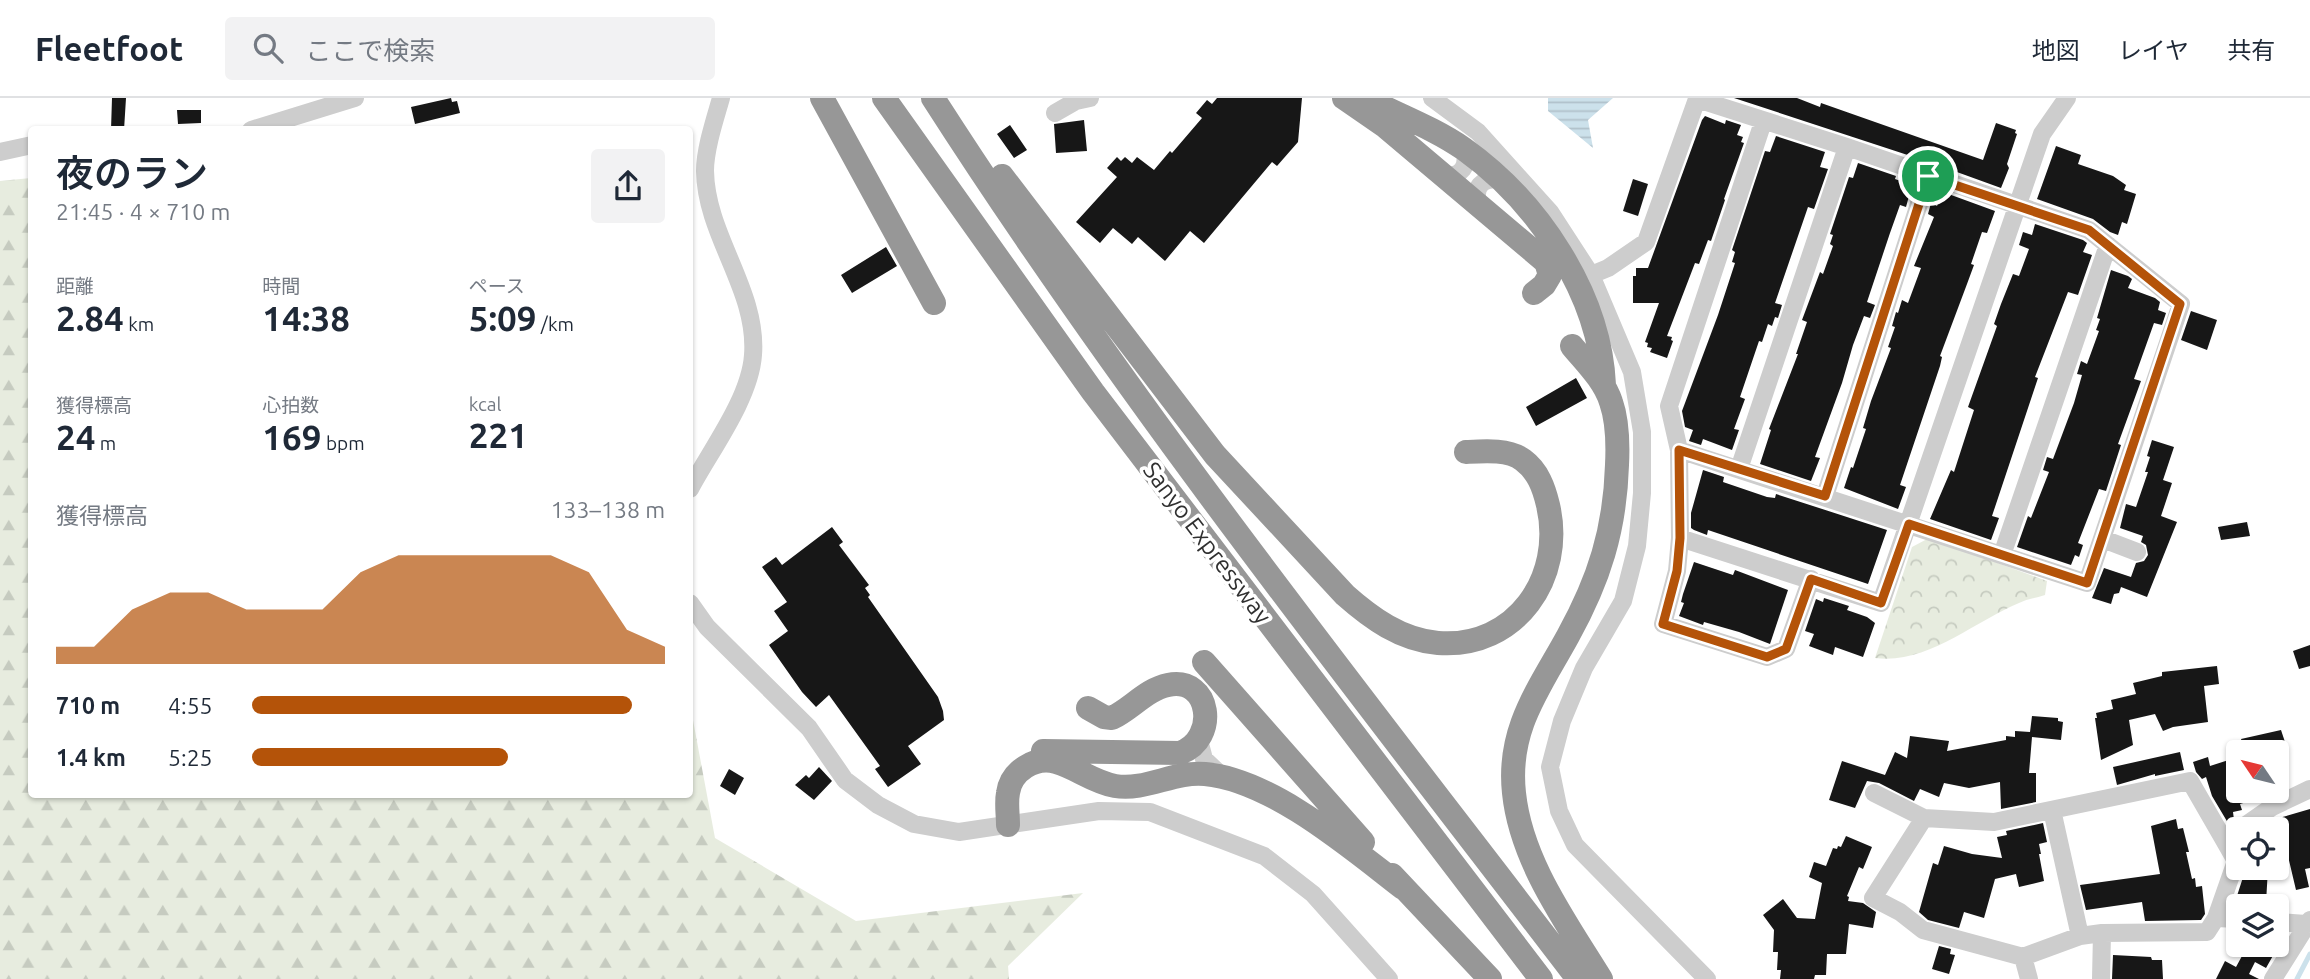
<!DOCTYPE html>
<html lang="ja">
<meta charset="utf-8">
<style>
:root{--surface:#fff;--page:#f2f2f3;--text:#1f2937;--muted:#747a83;--line:#e0e1e3;--accent:#b45309}
body{margin:0;font-family:Ubuntu,"Noto Sans JP",sans-serif;background:var(--page);color:var(--text);height:100vh;display:flex;flex-direction:column;font-size:26px;white-space:nowrap}
*{box-sizing:border-box;margin:0}
p{font-size:23px;color:var(--muted)}
.icon{flex:none;width:38px;height:38px;fill:none;stroke:currentColor;stroke-width:2;stroke-linecap:round;stroke-linejoin:round}
.map{position:relative;flex:1;overflow:hidden}
.panel{position:absolute;left:28px;top:28px;width:665px;height:672px;display:flex;flex-direction:column;background:var(--surface);border-radius:7px;box-shadow:0 2px 5px #0004}
.panel>*{flex:none}
.needle{width:46px;rotate:305deg}
.fabs{position:absolute;left:2226px;top:642px;display:grid;gap:14px}
.fabs a{display:grid;place-items:center;width:63px;height:63px;border-radius:7px;background:var(--surface);box-shadow:0 2px 5px #0004;font-size:35px}
.pin{position:absolute;display:grid;place-items:center;width:60px;height:60px;color:#fff;margin:-30px;border:4px solid #fff;border-radius:50%;box-shadow:0 2px 7px #0007}
.round{display:grid;place-items:center;flex:none;width:74px;height:74px;border-radius:7px;background:var(--page)}
.head{display:flex;align-items:center;justify-content:space-between;height:119px;padding:0 28px}
h1{font-size:38px;font-weight:600;line-height:52px}
.stats{display:grid;grid-template-columns:repeat(3,1fr);gap:10px;height:119px;padding:7px 28px}
.stats div{display:grid;align-content:center}
.stats b{font-size:35px;font-weight:600}
.stats small{font-size:19px;font-weight:400}
.stats p{font-size:19px}
.chart{height:196px;padding:14px 28px}
.chart p{display:flex;justify-content:space-between}
.chart svg{width:100%;height:126px;margin-top:7px;fill:var(--accent);opacity:.7}
ul{padding:0 28px;list-style:none;font-size:23px}
li{display:grid;grid-template-columns:112px 84px 1fr;align-items:center;height:52px}
li i{height:18px;border-radius:9px;background:var(--accent)}
header{display:flex;align-items:center;gap:42px;box-sizing:border-box;height:98px;padding:0 35px;background:var(--surface);border-bottom:2px solid var(--line)}
header strong{font-size:33px}
nav{display:flex;gap:38px;margin-inline-start:auto;font-size:24px}
.search{width:490px;height:63px;background:var(--page);display:flex;align-items:center;gap:18px;box-sizing:border-box;padding:0 24px;border-radius:7px;color:var(--muted);font-size:26px}
.map>svg:first-child{display:block}
</style>
<header>
<strong>Fleetfoot</strong>
<div class="search"><svg class="icon" aria-label="search" viewBox="0 0 24 24"><circle cx="10" cy="10" r="6"/><path d="M15 15l6 6"/></svg>ここで検索</div>
<nav><a>地図</a><a>レイヤ</a><a>共有</a></nav>
</header>
<div class="map">
<svg width="2310" height="881" viewBox="0 0 2310 881">
<defs>
<pattern id="forest-firs" width="22" height="20" patternUnits="userSpaceOnUse" patternTransform="scale(1.75)"><rect width="22" height="20" fill="#e7ecdf"/><path d="M5 1l3.5 6h-7zM16 11l3.5 6h-7z" fill="#c6cbc0"/></pattern>
<pattern id="park-crowns" width="20" height="18" patternUnits="userSpaceOnUse" patternTransform="scale(1.75)"><rect width="20" height="18" fill="#e7ecdf"/><path d="M2 6a3 3 0 1 1 6 0M12 15a3 3 0 1 1 6 0" fill="none" stroke="#c6cbc0"/></pattern>
<pattern id="water-rules" width="6" height="5" patternUnits="userSpaceOnUse" patternTransform="scale(1.75)"><rect width="6" height="5" fill="#cce1eb"/><path d="M0 2.5h6" fill="none" stroke="#b0c1ca"/></pattern>
</defs>
<rect width="100%" height="100%" fill="#fff"/>
<path fill="url(#forest-firs)" d="M31 80 32 696H690V606L715 740 856 823 1083 795 1008 868 1009 881H0V83Z"/>
<path fill="url(#park-crowns)" d="M1929 440 2047 483 2045 497C2036 500 2027 501 2019 505 1973 524 1927 567 1875 560L1912 449Z"/>
<path fill="url(#water-rules)" d="M1548 0H1613L1588 22 1593 50 1548 13Z"/>
<g fill="none" stroke-linecap="round" stroke-linejoin="round">
<path stroke="#cce1eb" stroke-width="5" d="M2297 881 2310 856"/>
</g>
<path fill="#171717" d="M112 0H126L124 32H111Z
M451 0 452 4 457 3 460 15 415 26 411 9Z
M1217 0H1302L1298 44 1277 68 1272 64 1204 145 1190 133 1165 163 1138 139 1132 146 1113 130 1100 145 1076 124 1117 79 1107 70 1117 59 1121 63 1125 59 1132 65 1137 59 1154 72 1170 53 1172 55 1202 20 1196 15 1207 2 1212 6Z
M1734 0H1797L1820 9 1821 5 1983 62 1996 25 2016 32 2015 35 2017 36 2007 66 2009 70 2001 90 1932 65Z
M177 12H201V25L178 26Z
M1705 18 1725 26 1726 22 1741 27 1737 37 1743 39 1741 44 1744 45 1724 101 1725 102 1711 143 1708 142 1699 166 1695 165 1667 238 1672 239 1671 242 1673 243 1667 260 1650 254 1652 250 1647 249 1648 245 1645 244 1659 205H1633V178H1636V170H1648L1702 22Z
M1084 22 1087 53 1056 55 1054 26Z
M1010 27 1027 52 1014 60 997 36Z
M1776 38 1825 54 1820 69 1828 71 1814 111 1808 109 1775 205 1782 207 1778 220 1775 219 1772 228 1768 226 1762 244 1759 243 1740 299 1745 301 1734 331 1739 332 1732 352 1703 341 1701 347 1689 343 1693 332 1685 329 1682 313 1718 217 1735 165 1732 164 1735 154 1732 152 1765 53 1770 54Z
M2056 48 2081 57 2078 66 2113 78 2126 87 2124 92 2136 96 2127 126 2122 124 2118 137 2110 134 2093 121 2037 101Z
M1858 65 1896 78 1895 81 1912 87 1906 109 1900 107 1890 135 1867 204 1875 207 1870 220 1864 218 1853 247 1842 285 1815 359 1820 360 1811 383 1760 366 1771 332 1769 331 1798 256H1796L1807 224 1802 222 1820 174 1823 176 1833 148 1830 146 1833 137 1830 136 1849 79 1853 80Z
M1633 81 1648 86 1638 118 1623 113Z
M1943 94 1995 113 1987 135 1982 134 1971 166 1974 167 1967 186 1940 258 1942 259 1940 268 1900 387 1906 389 1898 411 1844 390 1851 369 1853 370 1866 331 1863 330 1871 303 1891 250 1888 249 1895 229 1892 228 1896 214 1898 215 1902 202 1908 205 1921 170 1914 168 1934 119 1928 116 1931 105 1937 108Z
M2035 126 2083 142 2087 145 2083 154 2092 157 2078 197 2068 194 2035 279 2038 280 1992 418 1999 420 1991 442 1930 421 1951 372 1954 374 1974 312 1968 309 1997 228 1994 226 2001 206 2013 176 2019 178 2029 151 2019 147 2023 134 2032 137Z
M886 149 897 168 852 195 841 177Z
M2111 172 2128 178 2132 181 2128 190 2155 200 2160 204 2158 212 2166 215 2162 227 2154 225 2134 281 2141 283 2118 346 2121 347 2106 393 2099 391 2078 445 2083 447 2079 459 2075 457 2071 467 2017 449 2028 418 2031 420 2049 374 2043 372 2047 359 2053 361 2074 305 2082 277 2077 276 2081 263 2087 266 2099 233 2096 232 2100 221 2097 220Z
M2191 213 2217 222 2207 252 2181 242Z
M1576 280 1587 300 1536 328 1526 309Z
M2152 342 2174 349 2163 382 2172 385 2161 418 2177 424 2147 499 2121 489 2119 495 2114 496 2111 506 2092 500 2104 470 2131 479 2136 465 2144 463 2148 457 2146 447 2141 444 2143 438 2120 430 2126 406 2136 409 2148 374H2145L2150 359 2147 358Z
M1703 372 1724 379 1723 384 1767 399 1775 400 1776 396 1887 432 1868 486 1708 432 1707 437 1694 432 1691 430V415Z
M2247 424 2250 438 2221 442 2218 429Z
M832 429 843 444 839 447 869 487 865 490 870 497 868 499 938 599 943 613 944 622 908 648 921 666 888 689 875 671 880 668 829 597 816 609 802 594 769 547 788 533 774 513 787 504 762 469 776 459 782 467Z
M1694 464 1733 477 1735 472 1788 492 1770 546 1739 534 1704 524 1703 527 1679 518 1684 505 1681 504 1683 496Z
M1824 500 1849 508 1847 512 1867 519 1875 525 1863 559 1835 549 1833 557 1809 548 1814 536 1805 533 1816 501 1823 504Z
M2310 547V568L2299 571 2293 553Z
M2217 568 2219 586 2204 588 2208 624 2173 629 2163 633 2155 616 2129 622 2133 647 2101 662 2095 620H2097L2096 615 2113 611 2111 602 2136 596 2133 585 2162 578V574Z
M2032 618 2058 620V623L2063 624 2061 642 2032 639 2029 675H2036V704L2001 711 2000 684 1969 690 1944 685 1939 699 1920 691 1914 703 1879 685 1867 683 1855 710 1829 702 1842 663 1885 677 1895 654 1907 660 1910 638 1949 643 1947 653 2006 642V638L2015 639V633L2030 634Z
M2281 632 2286 647 2262 654H2245L2241 641Z
M2180 654 2184 672 2155 678V676L2117 687 2113 669Z
M2208 659 2210 668 2238 659V693H2272L2273 696 2240 706 2242 712 2233 714 2234 722 2228 725 2212 698 2206 679 2202 681 2196 674 2193 664Z
M819 669 832 683 814 702 795 687 806 677 809 680Z
M729 671 744 680 735 697 720 688Z
M2310 711V770L2305 771 2309 789 2296 792 2279 720Z
M2176 721 2178 731 2183 730 2189 754H2186L2192 781 2195 780 2196 789 2202 788 2205 816 2201 822 2145 823 2142 804 2086 812 2080 787 2160 776 2151 728Z
M2043 725 2047 744 2039 746 2041 756H2039L2044 783 2019 789 2016 776 1995 781 1984 820 1964 814 1959 830 1928 822 1919 814 1933 765 1938 767 1944 748 1972 756 2002 760 1997 739 2007 737 2006 733Z
M1846 738 1872 749 1863 771 1859 769 1847 798 1849 799 1848 803 1863 805 1876 814 1873 830 1849 826 1846 856H1827L1826 877H1815L1814 881H1780L1781 872H1777L1778 854H1773L1774 832 1763 817 1783 801 1797 820 1815 821 1822 785 1809 779 1814 764 1826 768 1833 750 1837 751 1838 748 1841 749Z
M2246 770H2268L2266 805H2249L2248 803 2236 801Z
M2248 847H2279L2266 870 2255 864 2249 876 2259 881H2216L2225 863 2236 869Z
M1939 848 1951 851 1950 856 1955 857 1949 876 1932 871Z
M2113 857 2151 859 2152 862H2162L2163 881H2112Z"/>
<g fill="none" stroke-linecap="round" stroke-linejoin="round">
<path stroke="#cdcdcd" stroke-width="18" d="M1432 0 1478 34 1550 114 1591 177 1632 274 1642 334V395L1637 448 1623 503 1584 570 1562 623 1550 669 1559 713 1575 747 1707 881
M1055 15 1076 3 1090 0
M251 32 355 0
M0 54 32 47
M1443 78C1462 79 1469 68 1464 51
M1479 108C1473 89 1481 80 1500 81
M1591 177 1608 170 1646 144 1697 1 1847 49 2089 132 2181 206 2087 485 1679 352 1669 308 1763 24
M1679 352 1680 440 1881 505 2042 36 2067 0
M1739 371 1847 49
M690 391C710 353 750 301 753 257 758 192 706 138 705 73 705 51 715 21 721 0
M1825 398 1928 78
M1680 440 1677 473 1663 526 1767 559 1786 551 1811 481
M2103 441 2137 454
M2002 457 2108 147
M690 505 707 529 809 630 845 682 878 707 914 726 959 734 1099 713 1150 714 1264 758 1313 796 1389 881
M1199 642 1204 661 1223 679
M1874 695 1924 720
M2052 712 2080 838
M2239 732 2272 709 2310 691
M2216 820 2238 821
M2277 824 2306 826
M2023 859 1923 832 1900 814 1873 800 1924 720 1994 724 2190 683 2224 742
M2029 881 2023 859 2080 838 2102 835 2207 834 2216 820 2236 763 2224 742 2238 732
M2101 881 2102 835
M2273 881 2310 822"/>
<path stroke="#979797" stroke-width="24" d="M822 0 934 205
M884 0 1093 294 1541 881
M933 0C1130 307 1357 592 1578 881
M1344 0 1386 29 1546 164 1550 177 1544 187 1534 195
M1365 0C1398 17 1434 30 1464 51 1538 104 1600 196 1604 287
M1002 78 1215 357 1345 497C1371 520 1401 542 1438 545 1516 551 1565 479 1548 407 1544 390 1538 373 1523 362 1509 351 1484 353 1466 354
M1572 248C1586 265 1604 282 1611 304 1618 324 1618 347 1617 367 1615 432 1599 482 1568 538 1539 591 1507 631 1514 695 1521 763 1566 824 1601 881
M1204 564 1363 744
M1043 653 1180 655C1219 641 1211 578 1168 587 1147 591 1131 611 1112 620L1104 619 1088 610
M1008 727C1008 716 1006 705 1008 695 1011 673 1035 658 1056 664 1077 670 1093 684 1115 688 1146 693 1174 673 1205 676 1272 682 1351 750 1403 790
M1392 777 1490 881"/>
</g>
<g fill="none" stroke-linecap="round" stroke-linejoin="round">
<defs>
<path id="route" d="M1928 78 2089 132 2180 206 2087 485 1909 426 1881 505 1811 481 1786 551 1767 559 1663 526 1677 473 1680 440 1679 352 1825 398Z"/>
</defs>
<use href="#route" stroke="#fff" stroke-width="14"/>
<use href="#route" stroke="#b45309" stroke-width="9"/>
</g>
<g text-anchor="middle" stroke-width="7" stroke-linejoin="round" paint-order="stroke">
<g font-size="24" fill="#303030" stroke="#fff">
<text transform="translate(1207 445) rotate(53)" y="8">Sanyo Expressway</text>
</g>
</g>
</svg>
<div class="fabs">
<a><svg class="needle" viewBox="-14 -14 28 28"><path d="M0-13l5 13h-10z" fill="#e53935"/><path d="M0 13l5-13h-10z" fill="#747a83"/></svg></a>
<a><svg class="icon" aria-label="locate" viewBox="0 0 24 24"><circle cx="12" cy="12" r="6"/><path d="M12 2v4M12 18v4M2 12h4M18 12h4"/></svg></a>
<a><svg class="icon" aria-label="layers" viewBox="0 0 24 24"><path d="M12 4l9 5-9 5-9-5zM3 14l9 5 9-5"/></svg></a>
</div>
<div class="pin" style="left:1928px;top:78px;background:#1e9e55"><svg class="icon" aria-label="arrive" viewBox="0 0 24 24"><path d="M6 21V4h12l-3 4 3 4H6"/></svg></div>
<section class="panel">
<div class="head"><div><h1>夜のラン</h1><p>21:45 · 4 × 710 m</p></div><a class="round"><svg class="icon" aria-label="share" viewBox="0 0 24 24"><path d="M12 15V3M7 8l5-5 5 5M5 13v7h14v-7"/></svg></a></div>
<div class="stats">
<div><p>距離</p><b>2.84<small> km</small></b></div>
<div><p>時間</p><b>14:38</b></div>
<div><p>ペース</p><b>5:09<small> /km</small></b></div>
</div>
<div class="stats">
<div><p>獲得標高</p><b>24<small> m</small></b></div>
<div><p>心拍数</p><b>169<small> bpm</small></b></div>
<div><p>kcal</p><b>221</b></div>
</div>
<div class="chart"><p><span>獲得標高</span>133–138 m</p>
<svg viewBox="0 0 160 44" preserveAspectRatio="none"><path d="M0 44V38L10 38L20 25L30 19L40 19L50 25L60 25L70 25L80 12L90 6L100 6L110 6L120 6L130 6L140 12L150 32L160 38V44z"/></svg>
</div>
<ul>
<li><b>710 m</b>4:55<i style="width:92%"></i></li>
<li><b>1.4 km</b>5:25<i style="width:62%"></i></li>
</ul>
</section>
</div>
